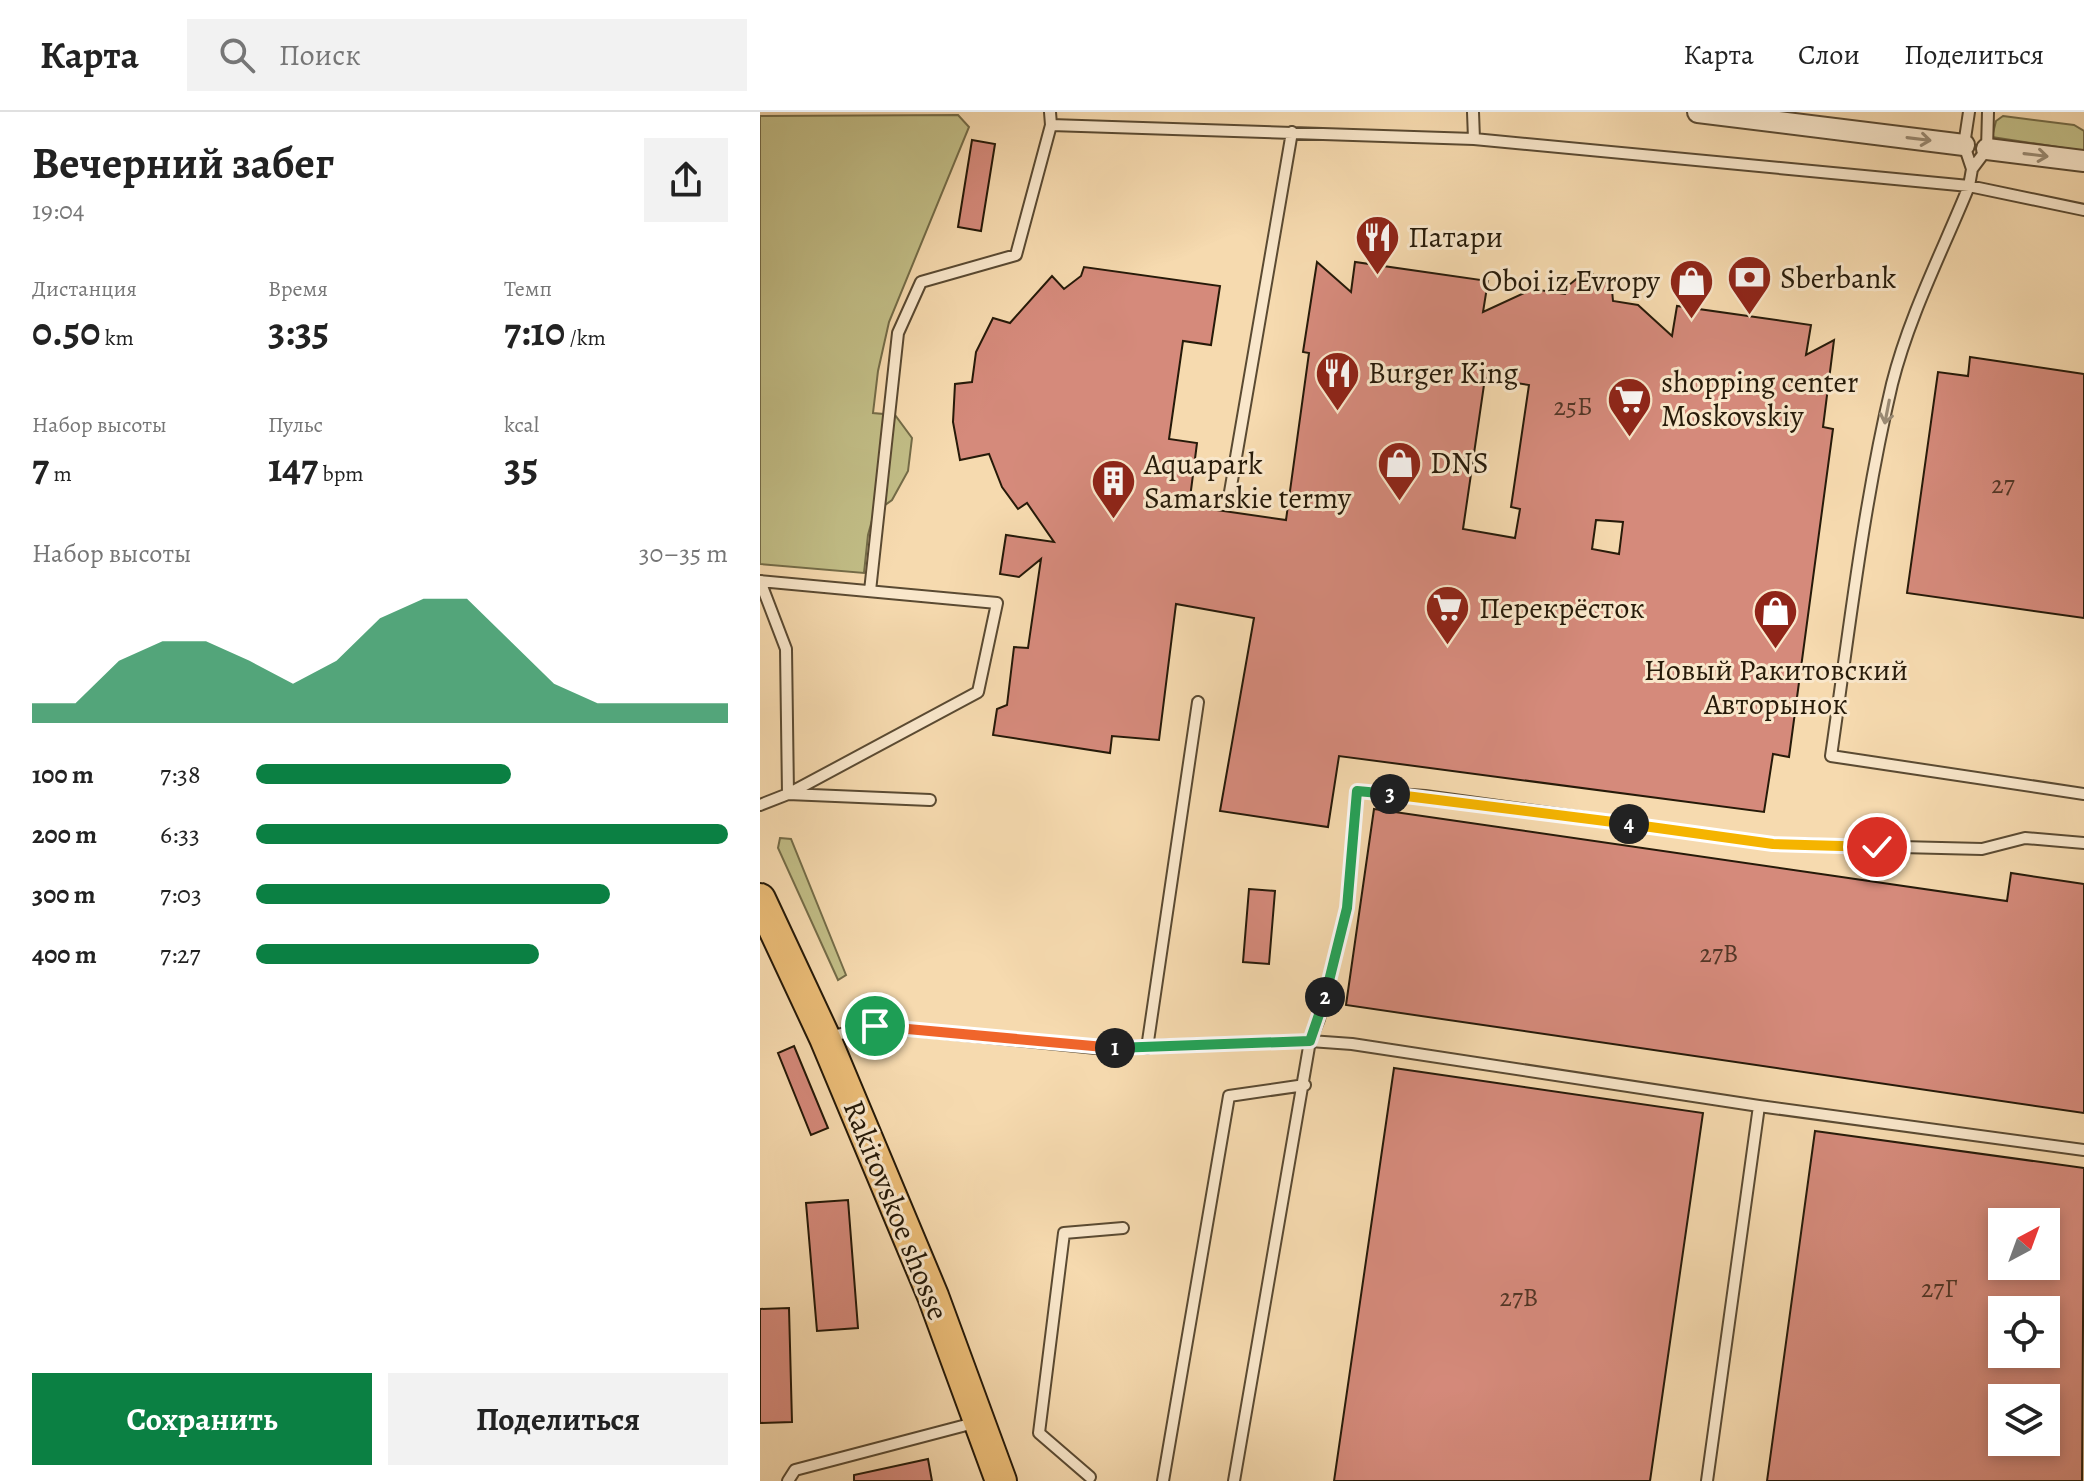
<!DOCTYPE html>
<html lang="ru">
<meta charset="utf-8">
<style>
:root{--surface:#fff;--page:#f2f2f2;--text:#222;--muted:#767676;--line:#e0e0e0;--accent:#0b8043}
body{margin:0;font-family:Alegreya,serif;background:var(--page);color:var(--text);height:100vh;display:flex;flex-direction:column;font-size:30px;white-space:nowrap}
*{box-sizing:border-box;margin:0}
p{font-size:26px;color:var(--muted)}
.icon{flex:none;width:44px;height:44px;fill:none;stroke:currentColor;stroke-width:2;stroke-linecap:round;stroke-linejoin:round}
.map{position:relative;flex:1;overflow:hidden}
.details{display:flex;flex-direction:column;background:var(--surface);width:760px}
.details>*{flex:none}
.needle{width:52px;rotate:41deg}
.tools{position:absolute;left:1228px;top:1096px;display:grid;gap:16px}
.tools a{display:grid;place-items:center;width:72px;height:72px;border-radius:0px;background:var(--surface);box-shadow:0 4px 12px #0003;font-size:40px}
.pin{position:absolute;display:grid;place-items:center;width:68px;height:68px;color:#fff;margin:-34px;border:4px solid #fff;border-radius:50%;box-shadow:0 2px 8px #0007}
.km{position:absolute;width:40px;height:40px;margin:-20px;border-radius:50%;background:#222;color:#fff;font-size:22px;line-height:40px;text-align:center}
.round{display:grid;place-items:center;flex:none;width:84px;height:84px;border-radius:0px;background:var(--page)}
.summary{display:flex;align-items:center;justify-content:space-between;height:136px;padding:0 32px}
h1{font-size:44px;font-weight:600;line-height:60px}
.metrics{display:grid;grid-template-columns:repeat(3,1fr);gap:12px;height:136px;padding:8px 32px}
.metrics div{display:grid;align-content:center}
.metrics b{font-size:40px;font-weight:600}
.metrics small{font-size:22px;font-weight:400}
.metrics p{font-size:22px}
.chart{height:224px;padding:16px 32px}
.chart p{display:flex;justify-content:space-between}
.chart svg{width:100%;height:144px;margin-top:8px;fill:var(--accent);opacity:.7}
.button{display:flex;gap:16px;margin-top:auto;padding:16px 32px}
.button a{flex:1;height:92px;border-radius:0px;background:var(--accent);color:#fff;font-size:32px;font-weight:600;line-height:92px;text-align:center}
.button a+a{background:var(--page);color:var(--text)}
ul{padding:0 32px;list-style:none;font-size:26px}
li{display:grid;grid-template-columns:128px 96px 1fr;align-items:center;height:60px}
li i{height:20px;border-radius:10px;background:var(--accent)}
header{display:flex;align-items:center;gap:48px;box-sizing:border-box;height:112px;padding:0 40px;background:var(--surface);border-bottom:2px solid var(--line)}
header strong{font-size:38px}
nav{display:flex;gap:44px;margin-inline-start:auto;font-size:28px}
.search{width:560px;height:72px;background:var(--page);display:flex;align-items:center;gap:20px;box-sizing:border-box;padding:0 28px;border-radius:0px;color:var(--muted);font-size:30px}
main{display:flex;flex:1;min-height:0}
.map>svg:first-child{display:block}
</style>
<header>
<strong>Карта</strong>
<div class="search"><svg class="icon" aria-label="search" viewBox="0 0 24 24"><circle cx="10" cy="10" r="6"/><path d="M15 15l6 6"/></svg>Поиск</div>
<nav><a>Карта</a><a>Слои</a><a>Поделиться</a></nav>
</header>
<main>
<section class="details">
<div class="summary"><div><h1>Вечерний забег</h1><p>19:04</p></div><a class="round"><svg class="icon" aria-label="share" viewBox="0 0 24 24"><path d="M12 15V3M7 8l5-5 5 5M5 13v7h14v-7"/></svg></a></div>
<div class="metrics">
<div><p>Дистанция</p><b>0.50<small> km</small></b></div>
<div><p>Время</p><b>3:35</b></div>
<div><p>Темп</p><b>7:10<small> /km</small></b></div>
</div>
<div class="metrics">
<div><p>Набор высоты</p><b>7<small> m</small></b></div>
<div><p>Пульс</p><b>147<small> bpm</small></b></div>
<div><p>kcal</p><b>35</b></div>
</div>
<div class="chart"><p><span>Набор высоты</span>30–35 m</p>
<svg viewBox="0 0 160 44" preserveAspectRatio="none"><path d="M0 44V38L10 38L20 25L30 19L40 19L50 25L60 32L70 25L80 12L90 6L100 6L110 19L120 32L130 38L140 38L150 38L160 38V44z"/></svg>
</div>
<ul>
<li><b>100 m</b>7:38<i style="width:54%"></i></li>
<li><b>200 m</b>6:33<i style="width:100%"></i></li>
<li><b>300 m</b>7:03<i style="width:75%"></i></li>
<li><b>400 m</b>7:27<i style="width:60%"></i></li>
</ul>
<div class="button"><a>Сохранить</a><a>Поделиться</a></div>
</section>
<div class="map">
<svg width="1324" height="1369" viewBox="0 0 1324 1369">
<rect width="100%" height="100%" fill="#f6daaf"/>
<filter id="stains"><feTurbulence type="fractalNoise" baseFrequency=".0025" numOctaves="4"/><feColorMatrix values="0 0 0 0 .2 0 0 0 0 .09 0 0 0 0 .02 0 0 0 .5 -.17"/></filter>
<radialGradient id="worn" r=".72"><stop offset=".6" stop-color="#630" stop-opacity="0"/><stop offset="1" stop-color="#630" stop-opacity=".3"/></radialGradient>
<path fill="#c2be87" stroke="#746c48" stroke-width="2" d="M198 3 209 15 129 210 118 259 113 301 135 303 152 326 148 359 132 388 114 401 108 423 104 461 0 452V4Z
M1243 4 1314 13 1324 19V39L1232 25 1236 9Z
M20 726 31 727 86 863 78 868 18 736Z"/>
<path fill="#d58a7b" stroke="#261a09" stroke-width="2" fill-rule="evenodd" d="M212 28 235 32 221 119 198 115Z
M557 150 591 180 595 150 728 169 723 200 773 177 805 182 809 173 820 164 832 162 844 168 852 178 853 189 878 193 912 224 917 194 1051 213 1046 243 1074 228 1063 315 1073 317 1029 645 1013 642 1004 700 579 644 568 715 460 699 494 506 416 492 399 628 352 624 350 641 233 623 237 597 247 593 254 535 268 536 281 447 259 465 240 462 246 423 294 430 267 391 258 397 242 375 229 342 200 348 193 310 195 272 212 270 216 240 233 206 250 211 292 164 304 177 321 164 324 155 460 174 451 233 423 229 409 327 437 331 429 394 526 408 549 241 543 240ZM725 266 769 273 751 395 760 397 755 426 703 417ZM836 408 863 410 859 442 832 437Z
M1210 245 1324 262V506L1147 481 1178 260 1208 264Z
M614 697 1247 789 1251 761 1324 772V1001L586 893Z
M489 777 515 779 509 852 483 850Z
M34 934 68 1016 51 1023 18 941Z
M634 956 943 1001 890 1369H574Z
M1055 1019 1324 1056 1322 1369H1007ZM1242 1110H1286V1154H1242ZM1242 1198H1286V1242H1242ZM1242 1286H1286V1330H1242Z
M88 1088 98 1216 57 1219 46 1091Z
M29 1196 32 1310 0 1311V1197Z
M168 1347 172 1369H94V1363Z"/>
<g fill="none" stroke-linecap="round" stroke-linejoin="round">
<defs>
<path id="lane" d="M290 0 291 13 714 27 1209 74 1324 98
M713 0 714 27
M1209 0 1204 33 1212 57 1209 74C1183 138 1149 204 1132 272 1103 394 1089 520 1071 644L1324 682
M1212 57 1227 37 1228 0
M470 380 532 20
M0 469 237 491 218 580 28 682 26 537Z
M110 479 138 221 161 170 256 143 291 13
M0 693 28 682 170 688
M68 925 115 914 336 936 550 929 592 932 999 994 1324 1038
M387 936 438 590
M330 1365 279 1321 304 1121 363 1116
M28 1369 35 1358 214 1311
M403 1369 469 984 545 973
M474 1369 550 929 559 907 587 796 597 679 665 684 1013 732 1222 737 1265 726 1324 731
M947 1369 999 994"/>
<path id="street" d="M938 0 1204 33
M1227 37 1324 49"/>
<path id="primary" d="M0 787 65 926 173 1184 241 1369"/>
</defs>
<use href="#lane" stroke="#5a4a32" stroke-width="14"/>
<use href="#street" stroke="#5a4a32" stroke-width="24"/>
<use href="#primary" stroke="#261a09" stroke-width="34"/>
<use href="#lane" stroke="#f9e7cb" stroke-width="10"/>
<use href="#street" stroke="#f9e7cb" stroke-width="20"/>
<use href="#primary" stroke="#ebbd78" stroke-width="30"/>
</g>
<defs><path id="oneway-shaft" d="M-6 0H5M1.5-3L5.5 0L1.5 3" fill="none" stroke-width="1.6" stroke-linecap="round" stroke-linejoin="round" transform="scale(2)"/></defs>
<g stroke="#9a8b74">
<use href="#oneway-shaft" transform="translate(1159 27) rotate(7)"/>
<use href="#oneway-shaft" transform="translate(1276 43) rotate(7)"/>
<use href="#oneway-shaft" transform="translate(1127 300) rotate(101)"/>
</g>
<g fill="none" stroke-linecap="round" stroke-linejoin="round">
<defs>
<path id="split-1" d="M115 914 355 936"/>
<path id="split-2" d="M355 936 550 929 565 885"/>
<path id="split-3" d="M565 885 587 796 597 679 630 682"/>
<path id="split-4" d="M630 682 869 712"/>
<path id="split-5" d="M869 712 1013 732 1117 735"/>
</defs>
<use href="#split-1" stroke="#fff" stroke-width="16"/>
<use href="#split-2" stroke="#fff" stroke-width="16"/>
<use href="#split-3" stroke="#fff" stroke-width="16"/>
<use href="#split-4" stroke="#fff" stroke-width="16"/>
<use href="#split-5" stroke="#fff" stroke-width="16"/>
<use href="#split-1" stroke="#f0652b" stroke-width="10"/>
<use href="#split-2" stroke="#22a559" stroke-width="10"/>
<use href="#split-3" stroke="#22a559" stroke-width="10"/>
<use href="#split-4" stroke="#f5b400" stroke-width="10"/>
<use href="#split-5" stroke="#f5b400" stroke-width="10"/>
</g>
<defs>
<symbol id="restaurant-pin" viewBox="-11 -11 22 30"><path d="M0 17L-7.5 6A9.5 9.5 0 1 1 7.5 6Z" fill="#8f2418" stroke="#f9e7cb"/><path d="M-5-6h1v4h1v-4h1v4h1v-4h1v5L-1.5 .5V6h-2V.5L-5-1ZM5-6V6H3V1.5H1.5Q1.5-4 5-6Z" fill="#fff"/></symbol>
<symbol id="bank-pin" viewBox="-11 -11 22 30"><path d="M0 17L-7.5 6A9.5 9.5 0 1 1 7.5 6Z" fill="#8f2418" stroke="#f9e7cb"/><path d="M-6-4H6V4H-6ZM0-2.3a2.3 2.3 0 1 0 0 4.6a2.3 2.3 0 1 0 0-4.6Z" fill="#fff"/></symbol>
<symbol id="shop-pin" viewBox="-11 -11 22 30"><path d="M0 17L-7.5 6A9.5 9.5 0 1 1 7.5 6Z" fill="#8f2418" stroke="#f9e7cb"/><path d="M-5-2.5h2.3a2.7 3.5 0 0 1 5.4 0H5L5.5 6h-11ZM-1.5-2.5h3a1.5 2.3 0 0 0-3 0Z" fill="#fff"/></symbol>
<symbol id="supermarket-pin" viewBox="-11 -11 22 30"><path d="M0 17L-7.5 6A9.5 9.5 0 1 1 7.5 6Z" fill="#8f2418" stroke="#f9e7cb"/><path d="M-6-5.5h2.5l.6 2H6L4.5 2H-2.5L-4.4-4H-6ZM-1.5 3.2a1.3 1.3 0 1 0 .1 0ZM3 3.2a1.3 1.3 0 1 0 .1 0Z" fill="#fff"/></symbol>
<symbol id="building-pin" viewBox="-11 -11 22 30"><path d="M0 17L-7.5 6A9.5 9.5 0 1 1 7.5 6Z" fill="#8f2418" stroke="#f9e7cb"/><path d="M-4-6H4V6H1V3H-1V6H-4ZM-2.5-4.3h1.7v1.8h-1.7ZM.8-4.3h1.7v1.8H.8ZM-2.5-1h1.7V.8h-1.7ZM.8-1h1.7V.8H.8Z" fill="#fff"/></symbol>
</defs>
<g fill-rule="evenodd">
<use href="#restaurant-pin" x="592" y="100" width="51" height="69"/>
<use href="#bank-pin" x="964" y="140" width="51" height="69"/>
<use href="#shop-pin" x="906" y="144" width="51" height="69"/>
<use href="#restaurant-pin" x="552" y="236" width="51" height="69"/>
<use href="#supermarket-pin" x="844" y="262" width="51" height="69"/>
<use href="#shop-pin" x="614" y="326" width="51" height="69"/>
<use href="#building-pin" x="328" y="344" width="51" height="69"/>
<use href="#supermarket-pin" x="662" y="470" width="51" height="69"/>
<use href="#shop-pin" x="990" y="474" width="51" height="69"/>
</g>
<g text-anchor="middle" stroke-width="6" stroke-linejoin="round" paint-order="stroke">
<g font-size="26" fill="#523626">
<text x="813" y="303">25Б</text>
<text x="1243" y="381">27</text>
<text x="959" y="850">27В</text>
<text x="1179" y="1185">27Г</text>
<text x="759" y="1194">27В</text>
</g>
<g font-size="30" fill="#261a09" stroke="#f9e7cb" text-anchor="start">
<text x="648" y="135">Патари</text>
<text x="1020" y="176">Sberbank</text>
<text x="900" y="179" text-anchor="end">Oboi iz Evropy</text>
<text x="608" y="271">Burger King</text>
<text x="901" y="280">shopping center<tspan x="901" dy="34">Moskovskiy</tspan></text>
<text x="670" y="361">DNS</text>
<text x="384" y="362">Aquapark<tspan x="384" dy="34">Samarskie termy</tspan></text>
<text x="719" y="506">Перекрёсток</text>
<text x="1016" y="568" text-anchor="middle">Новый Ракитовский<tspan x="1016" dy="34">Авторынок</tspan></text>
</g>
<g font-size="30" fill="#261a09" stroke="#f9e7cb">
<text transform="translate(136 1098) rotate(68)" y="10">Rakitovskoe shosse</text>
</g>
</g>
<rect width="100%" height="100%" filter="url(#stains)"/>
<rect width="100%" height="100%" fill="url(#worn)"/>
</svg>
<div class="tools">
<a><svg class="needle" viewBox="-14 -14 28 28"><path d="M0-13l5 13h-10z" fill="#e53935"/><path d="M0 13l5-13h-10z" fill="#767676"/></svg></a>
<a><svg class="icon" aria-label="locate" viewBox="0 0 24 24"><circle cx="12" cy="12" r="6"/><path d="M12 2v4M12 18v4M2 12h4M18 12h4"/></svg></a>
<a><svg class="icon" aria-label="layers" viewBox="0 0 24 24"><path d="M12 4l9 5-9 5-9-5zM3 14l9 5 9-5"/></svg></a>
</div>
<div class="pin" style="left:115px;top:914px;background:#1e9e55"><svg class="icon" aria-label="arrive" viewBox="0 0 24 24"><path d="M6 21V4h12l-3 4 3 4H6"/></svg></div>
<div class="pin" style="left:1117px;top:735px;background:#d93025"><svg class="icon" aria-label="check" viewBox="0 0 24 24"><path d="M5 12l5 5 9-10"/></svg></div>
<b class="km" style="left:355px;top:936px">1</b>
<b class="km" style="left:565px;top:885px">2</b>
<b class="km" style="left:630px;top:682px">3</b>
<b class="km" style="left:869px;top:712px">4</b>
</div>
</main>
